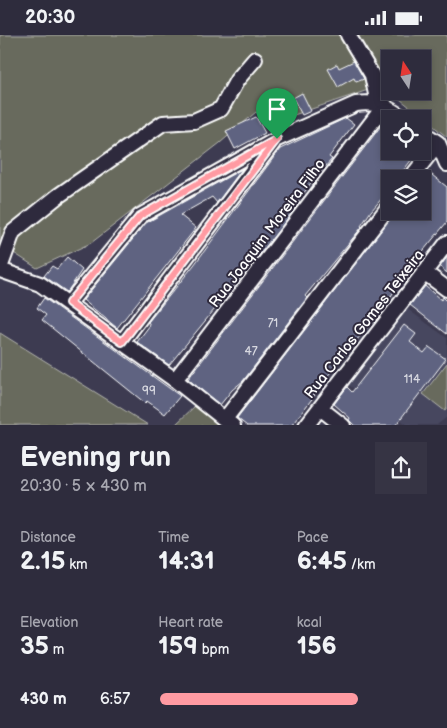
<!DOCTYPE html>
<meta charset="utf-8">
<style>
:root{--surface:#2e2c3d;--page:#363444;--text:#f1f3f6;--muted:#a7a7b0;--line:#494857;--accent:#ff9aa2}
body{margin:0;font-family:"Balsamiq Sans",sans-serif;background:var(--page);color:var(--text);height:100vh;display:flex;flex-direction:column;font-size:19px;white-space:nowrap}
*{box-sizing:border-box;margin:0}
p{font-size:16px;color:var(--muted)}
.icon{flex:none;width:28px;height:28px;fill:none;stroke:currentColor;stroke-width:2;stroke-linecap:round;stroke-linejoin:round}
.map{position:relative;height:390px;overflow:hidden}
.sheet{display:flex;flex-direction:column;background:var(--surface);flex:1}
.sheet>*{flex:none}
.needle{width:32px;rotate:348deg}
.fabs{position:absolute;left:381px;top:15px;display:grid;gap:10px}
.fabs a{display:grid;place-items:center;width:50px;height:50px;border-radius:0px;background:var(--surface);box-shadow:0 2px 8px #0003,0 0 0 1px var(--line);font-size:25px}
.pin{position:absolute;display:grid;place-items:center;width:42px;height:42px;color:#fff;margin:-51px -21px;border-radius:50% 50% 50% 0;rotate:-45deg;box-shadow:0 0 5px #0007}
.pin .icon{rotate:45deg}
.round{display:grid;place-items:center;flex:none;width:52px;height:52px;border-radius:0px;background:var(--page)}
.headline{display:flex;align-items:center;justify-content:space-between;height:85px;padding:0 20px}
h1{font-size:28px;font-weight:700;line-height:38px}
.metrics{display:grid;grid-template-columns:repeat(3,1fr);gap:8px;height:85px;padding:5px 20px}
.metrics div{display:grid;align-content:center}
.metrics b{font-size:25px;font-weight:700}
.metrics small{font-size:14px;font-weight:400}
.metrics p{font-size:14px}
ul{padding:0 20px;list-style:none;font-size:16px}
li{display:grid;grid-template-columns:80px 60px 1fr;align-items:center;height:38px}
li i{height:12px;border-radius:6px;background:var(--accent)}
.status{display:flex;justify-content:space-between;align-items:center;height:35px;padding:0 25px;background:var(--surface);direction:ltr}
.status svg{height:14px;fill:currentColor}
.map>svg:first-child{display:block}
</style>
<div class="status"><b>20:30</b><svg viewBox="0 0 49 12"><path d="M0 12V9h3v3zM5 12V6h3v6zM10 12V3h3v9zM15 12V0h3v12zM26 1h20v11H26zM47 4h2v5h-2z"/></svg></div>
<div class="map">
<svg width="447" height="391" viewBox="0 0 447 391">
<rect width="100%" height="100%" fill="#3d3b51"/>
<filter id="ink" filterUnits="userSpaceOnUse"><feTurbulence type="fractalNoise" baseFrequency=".02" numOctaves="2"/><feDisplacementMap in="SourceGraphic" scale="10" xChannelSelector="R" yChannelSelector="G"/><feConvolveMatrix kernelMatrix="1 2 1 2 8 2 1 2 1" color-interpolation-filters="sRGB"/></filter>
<g filter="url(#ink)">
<path fill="#47475f" d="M406 273 447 303V382L437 390H408L347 349Z"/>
<path fill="#686b5d" stroke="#b4b5ae" d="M0 0H447V102L390 56H422V24H390V56L383 50 273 87 256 77 220 108 91 208 37 233 0 209Z
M0 298 148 390H0Z
M447 328V373L445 376 423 359Z
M197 369 223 391H174Z"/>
<path fill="#5e6481" stroke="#fff" d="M354 26 364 44 356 47 354 43 338 52 328 34 337 29 339 33Z
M302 58 311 76 302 80 293 63Z
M256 82 265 98 235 114 226 96Z
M346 83 354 89 329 122 332 124 310 149 297 168 299 169 264 214 169 330 137 307 150 290 148 287 194 230 280 114Z
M387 83 390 85V109L384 116H415L410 123 412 124 397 144H390V154L371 176 361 191 362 192 305 261 307 263 243 346 232 355 220 370 188 344Z
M242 134 217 168 212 162 180 180 196 193 117 293 83 265 146 188Z
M427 136 447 152V187L405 238 387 268 313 359 315 360 291 391H247L237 383 396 176H422V148Z
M67 222 82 235 67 257 44 241 52 231 57 234Z
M447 222V238L440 232Z
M425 251 441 265 443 262 447 266V299L410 270Z
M44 263 180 361 165 379 147 366 145 368 42 285 46 280 37 273Z
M404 290 416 299 410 307 424 318 429 312 446 324 395 391H355L349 385 350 383 334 369 347 352 352 357Z"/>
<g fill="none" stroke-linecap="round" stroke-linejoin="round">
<defs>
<path id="minor" d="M348 0 372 40 378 69
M422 97 438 108 447 129
M410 144 438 108
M0 233 13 197 58 161 163 88 194 86 221 74 237 45 255 24
M0 235 40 249 175 345 233 391
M424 237 447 254
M69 268 140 181 277 104 356 69C377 66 388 72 404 84
M122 307 273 108
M175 345 385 70
M320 373 343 391
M225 384 390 170
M306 391 447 208"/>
</defs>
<use href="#minor" stroke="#fff" stroke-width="18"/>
<use href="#minor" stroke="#2f2a3d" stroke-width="14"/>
</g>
</g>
<g fill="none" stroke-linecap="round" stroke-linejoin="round" filter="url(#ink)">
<defs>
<path id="route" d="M277 104 122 307 69 268 140 181Z"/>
</defs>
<use href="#route" stroke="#fff" stroke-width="10"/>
<use href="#route" stroke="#ff9aa2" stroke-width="6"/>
</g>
<g text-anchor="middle" stroke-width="4" stroke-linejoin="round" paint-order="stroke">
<g font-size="12" fill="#d7d8e0">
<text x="273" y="292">71</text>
<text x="251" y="320">47</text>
<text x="412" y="348">114</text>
<text x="149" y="360">99</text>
</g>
<g font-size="15" fill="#fff" stroke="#2f2a3d">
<text transform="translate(267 198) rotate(-53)" y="5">Rua Joaquim Moreira Filho</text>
<text transform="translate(364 289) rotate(-52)" y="5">Rua Carlos Gomes Teixeira</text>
</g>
</g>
</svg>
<div class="fabs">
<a><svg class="needle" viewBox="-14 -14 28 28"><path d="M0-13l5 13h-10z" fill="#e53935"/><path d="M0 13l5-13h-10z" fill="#a7a7b0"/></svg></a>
<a><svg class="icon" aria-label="locate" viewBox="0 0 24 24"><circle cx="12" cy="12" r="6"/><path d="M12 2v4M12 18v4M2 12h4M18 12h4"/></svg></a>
<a><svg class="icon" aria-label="layers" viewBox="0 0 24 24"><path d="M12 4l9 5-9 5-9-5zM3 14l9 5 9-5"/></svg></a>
</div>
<div class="pin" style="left:277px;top:104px;background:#1e9e55"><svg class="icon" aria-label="arrive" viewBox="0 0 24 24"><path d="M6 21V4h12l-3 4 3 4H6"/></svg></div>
</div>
<section class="sheet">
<div class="headline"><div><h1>Evening run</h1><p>20:30 · 5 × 430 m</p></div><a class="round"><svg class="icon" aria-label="share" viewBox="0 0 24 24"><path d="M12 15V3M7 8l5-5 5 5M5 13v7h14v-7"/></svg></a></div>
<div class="metrics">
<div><p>Distance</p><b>2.15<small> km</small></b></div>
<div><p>Time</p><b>14:31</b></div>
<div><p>Pace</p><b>6:45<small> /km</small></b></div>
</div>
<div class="metrics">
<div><p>Elevation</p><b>35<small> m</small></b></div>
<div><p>Heart rate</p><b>159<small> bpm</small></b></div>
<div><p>kcal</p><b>156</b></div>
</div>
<ul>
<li><b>430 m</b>6:57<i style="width:74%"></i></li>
</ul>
</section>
